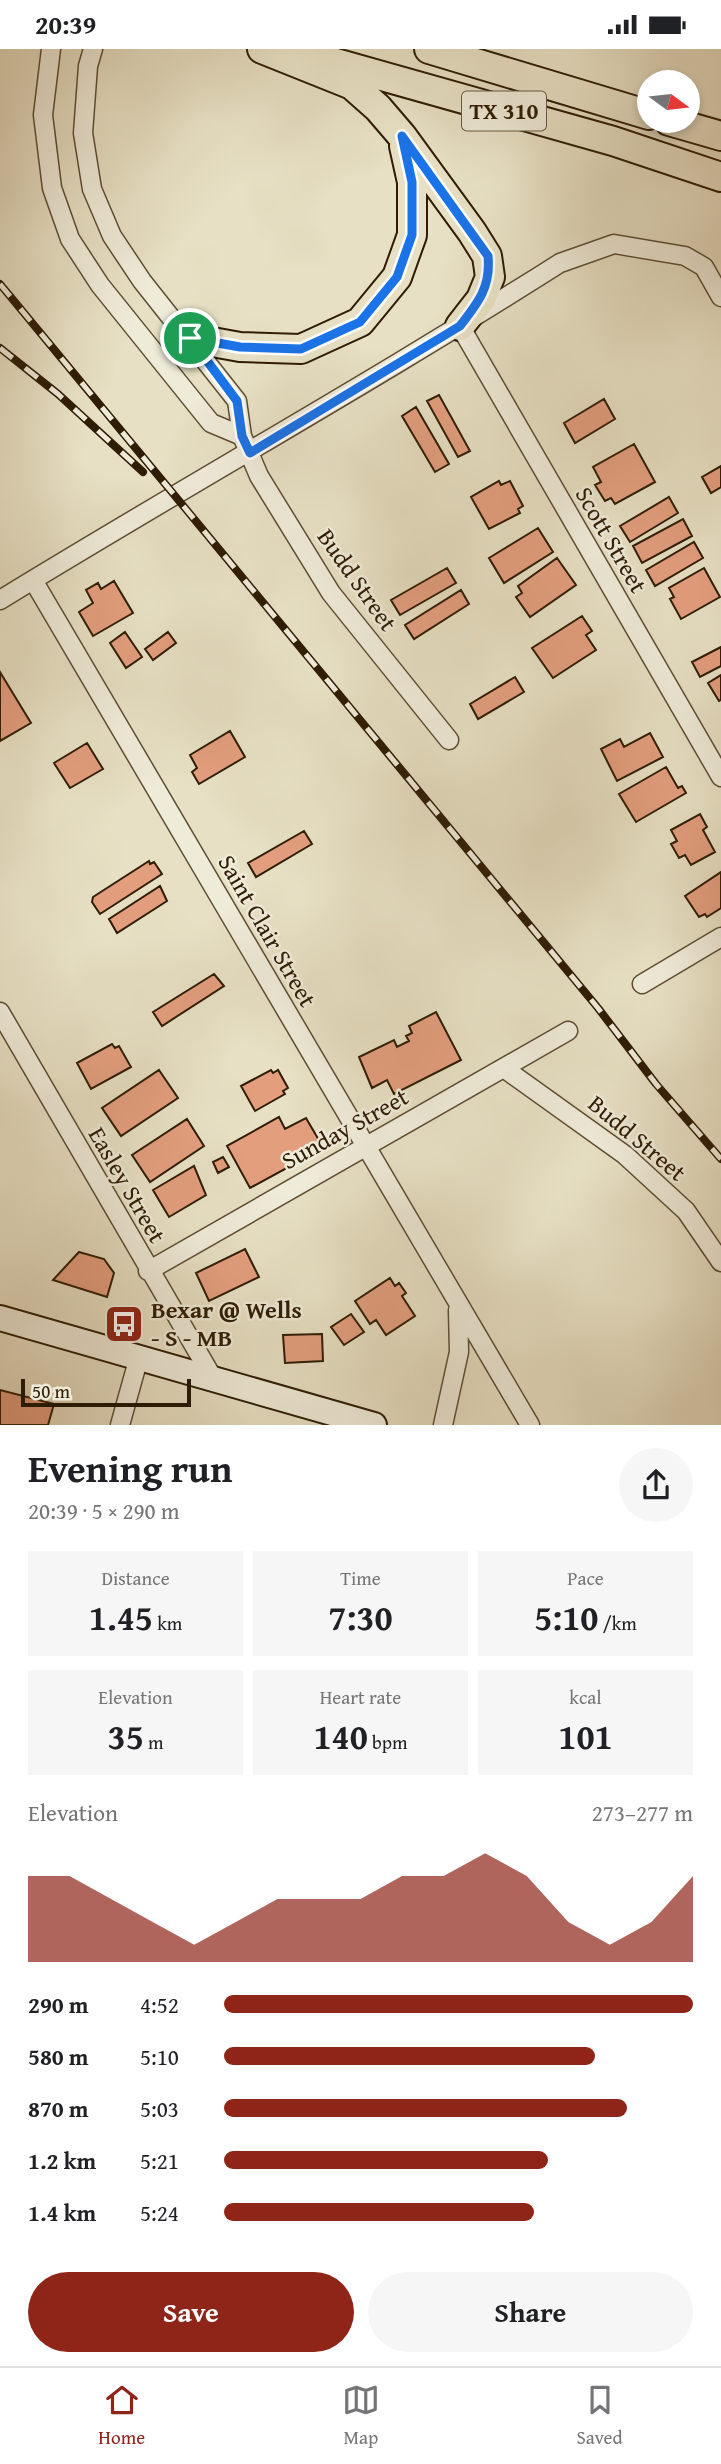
<!DOCTYPE html>
<meta charset="utf-8">
<style>
:root{--surface:#fff;--page:#f6f6f6;--text:#202124;--muted:#757577;--line:#e0e0e0;--accent:#8f2418}
body{margin:0;font-family:"Gentium Book Plus",serif;background:var(--page);color:var(--text);height:100vh;display:flex;flex-direction:column;font-size:26px;white-space:nowrap}
*{box-sizing:border-box;margin:0}
p{font-size:23px;color:var(--muted)}
.icon{flex:none;width:38px;height:38px;fill:none;stroke:currentColor;stroke-width:2;stroke-linecap:round;stroke-linejoin:round}
.map{position:relative;height:1376px;overflow:hidden}
.drawer{display:flex;flex-direction:column;background:var(--surface);flex:1}
.drawer>*{flex:none}
.needle{width:46px;rotate:105deg}
.controls{position:absolute;left:637px;top:21px;display:grid;gap:14px}
.controls a{display:grid;place-items:center;width:63px;height:63px;border-radius:50%;background:var(--surface);box-shadow:0 4px 10px #0003;font-size:35px}
.scale{position:absolute;left:21px;bottom:18px;width:170px;box-sizing:border-box;padding-left:7px;border:4px solid #2f1c04;border-top:0;font-size:19px;line-height:24px;white-space:nowrap;color:#2f1c04;-webkit-text-stroke:5px #efebd9;paint-order:stroke}
.pin{position:absolute;display:grid;place-items:center;width:60px;height:60px;color:#fff;margin:-30px;border:4px solid #fff;border-radius:50%;box-shadow:0 2px 7px #0007}
.round{display:grid;place-items:center;flex:none;width:74px;height:74px;border-radius:37px;background:var(--page)}
.summary{display:flex;align-items:center;justify-content:space-between;height:119px;padding:0 28px}
h1{font-size:38px;font-weight:700;line-height:52px}
.stats{display:grid;grid-template-columns:repeat(3,1fr);gap:10px;height:119px;padding:7px 28px}
.stats div{display:grid;align-content:center;border-radius:0px;background:var(--page);text-align:center}
.stats b{font-size:35px;font-weight:700}
.stats small{font-size:19px;font-weight:400}
.stats p{font-size:19px}
.chart{height:196px;padding:14px 28px}
.chart p{display:flex;justify-content:space-between}
.chart svg{width:100%;height:126px;margin-top:7px;fill:var(--accent);opacity:.7}
.button{display:flex;gap:14px;margin-top:auto;padding:14px 28px}
.button a{flex:1;height:80px;border-radius:42px;background:var(--accent);color:#fff;font-size:28px;font-weight:700;line-height:80px;text-align:center}
.button a+a{background:var(--page);color:var(--text)}
ul{padding:0 28px;list-style:none;font-size:23px}
li{display:grid;grid-template-columns:112px 84px 1fr;align-items:center;height:52px}
li i{height:18px;border-radius:9px;background:var(--accent)}
.status{display:flex;justify-content:space-between;align-items:center;height:49px;padding:0 35px;background:var(--surface);direction:ltr}
.status svg{height:19px;fill:currentColor}
.menu{display:flex;justify-content:space-around;align-items:center;height:98px;border-top:2px solid var(--line);background:var(--surface);font-size:19px;color:var(--muted)}
.menu a{display:grid;justify-items:center;gap:4px}
.menu .current{color:var(--accent)}
.map>svg:first-child{display:block}
</style>
<div class="status"><b>20:39</b><svg viewBox="0 0 49 12"><path d="M0 12V9h3v3zM5 12V6h3v6zM10 12V3h3v9zM15 12V0h3v12zM26 1h20v11H26zM47 4h2v5h-2z"/></svg></div>
<div class="map">
<svg width="721" height="1376" viewBox="0 0 721 1376">
<rect width="100%" height="100%" fill="#e7e0c4"/>
<filter id="stains"><feTurbulence type="fractalNoise" baseFrequency=".00286" numOctaves="4"/><feColorMatrix values="0 0 0 0 .2 0 0 0 0 .09 0 0 0 0 .02 0 0 0 .5 -.17"/></filter>
<radialGradient id="worn" r=".72"><stop offset=".6" stop-color="#630" stop-opacity="0"/><stop offset="1" stop-color="#630" stop-opacity=".3"/></radialGradient>
<path fill="#e39e7e" stroke="#2f1c04" stroke-width="2" d="M439 346 470 402 458 408 427 352Z
M604 350 615 370 575 394 564 374Z
M416 358 449 415 435 423 402 367Z
M634 395 655 433 615 455 611 449 605 452 595 436 601 433 593 418Z
M721 417V438L711 444 702 428Z
M499 432 501 436 510 432 523 457 518 460 520 464 489 480 471 448Z
M669 448 678 464 630 493 620 477Z
M683 470 692 487 642 514 633 497Z
M538 479 553 503 504 534 489 509Z
M694 493 703 509 655 537 646 521Z
M557 509 576 536 530 568 516 548 522 544 518 537Z
M447 519 456 534 400 566 391 551Z
M704 519 720 548 681 570 670 550 674 548 669 539Z
M114 532 133 564 93 587 79 563 93 554 86 541 98 534 101 540Z
M461 541 469 555 414 590 405 576Z
M582 567 592 582 586 586 596 601 553 629 532 599Z
M125 583 142 608 126 619 110 594Z
M168 583 176 594 153 611 145 600Z
M721 598V617L700 628 692 613Z
M0 623 31 674 0 692Z
M721 626V651L719 652 708 634Z
M515 628 524 643 478 670 470 655Z
M230 682 245 708 199 735 192 723 197 719 190 706Z
M650 684 663 708 617 732 601 700 620 690 624 698Z
M87 694 103 720 70 739 54 714Z
M666 718 678 739 682 737 686 744 636 773 619 745Z
M700 765 707 778 703 781 715 803 691 816 685 806 679 809 671 795 677 792 671 781Z
M304 782 312 795 256 828 248 814Z
M149 812 150 815 154 813 162 825 100 865 92 853 93 848Z
M721 823V859L707 868 705 865 699 868 685 847Z
M160 837 167 852 117 884 109 870Z
M214 925 224 937 162 977 153 963Z
M436 963 461 1011 394 1045 387 1031 372 1039 359 1008 394 991 397 998 409 992 406 987 412 984 409 977Z
M112 995 115 999 119 997 131 1018 91 1040 77 1014Z
M159 1021 178 1049 121 1087 102 1059Z
M271 1021 273 1024 278 1021 288 1039 283 1042 285 1045 255 1062 241 1037Z
M279 1068 285 1080 306 1069 320 1093 304 1102 307 1108 250 1139 227 1097Z
M187 1070 204 1097 150 1133 132 1106Z
M223 1108 229 1118 218 1124 213 1113Z
M194 1117 206 1146 169 1168 153 1141Z
M245 1200 259 1228 209 1252 196 1224Z
M79 1203 104 1210 114 1224 107 1248 53 1231Z
M390 1229 395 1237 399 1234 406 1244 402 1247 415 1267 386 1286 376 1271 370 1275 355 1252Z
M351 1265 364 1283 344 1296 331 1278Z
M322 1285 323 1312 285 1314 283 1286Z
M0 1341 54 1355 48 1376H0Z"/>
<g fill="none" stroke-linecap="round" stroke-linejoin="round">
<defs>
<path id="street" d="M51 0 43 66 52 139 70 190 100 236 211 374 242 387
M93 0 88 17 83 84 92 140 112 187 142 232 237 352 242 387 259 427 331 544 449 691
M460 277 721 728
M33 531 530 1376
M0 551C186 437 376 331 560 214L614 195 685 207 704 218 721 248
M642 935 721 888
M0 963 214 1331
M505 1020 625 1106 686 1162 721 1213
M148 1222 568 982
M120 1376 139 1308
M443 1376 459 1303 458 1261"/>
<path id="secondary" d="M0 1269 374 1376"/>
<path id="primary" d="M262 0 352 36 378 59 402 87 472 183 487 207 490 228 481 250 460 277
M286 0 613 92 721 128
M429 0 649 66
M669 72 721 87
M190 289 240 298 301 300 360 273 397 228 412 186V133L404 97"/>
</defs>
<use href="#street" stroke="#5d4d34" stroke-width="21"/>
<use href="#secondary" stroke="#2f1c04" stroke-width="28"/>
<use href="#primary" stroke="#2f1c04" stroke-width="32"/>
<use href="#street" stroke="#efebd9" stroke-width="18"/>
<use href="#secondary" stroke="#efebd9" stroke-width="24"/>
<use href="#primary" stroke="#e7e0c4" stroke-width="28"/>
<defs>
<path id="rail" d="M0 235 598 959 656 1035 721 1110
M0 299 58 345 143 423"/>
</defs>
<use href="#rail" stroke="#2f1c04" stroke-width="8"/>
<use href="#rail" stroke="#efebd9" stroke-width="5" stroke-dasharray="16" stroke-linecap="butt"/>
</g>
<g fill="none" stroke-linecap="round" stroke-linejoin="round">
<defs>
<path id="route" d="M402 87 488 207C491 238 478 254 460 277L250 404 242 387 237 352 190 289 240 298 301 300 360 273 397 228 412 186V133Z"/>
</defs>
<use href="#route" stroke="#fff" stroke-width="14"/>
<use href="#route" stroke="#1a73e8" stroke-width="9"/>
</g>
<defs>
<symbol id="bus-square" viewBox="-11 -11 22 22"><rect x="-9" y="-9" width="18" height="18" rx="4" fill="#8f2418" stroke="#efebd9"/><path d="M-5-6H5V4H4V6H2V4H-2V6H-4V4H-5ZM-3.5-4V0h7V-4ZM-3.5 1.2v1.5H-2V1.2ZM2 1.2v1.5H3.5V1.2Z" fill="#fff"/></symbol>
</defs>
<g fill-rule="evenodd">
<use href="#bus-square" x="102" y="1253" width="44" height="44"/>
</g>
<g text-anchor="middle" stroke-width="5" stroke-linejoin="round" paint-order="stroke">
<rect fill="#efebd9" stroke="#695a44" stroke-width="2" x="462" y="42.5" width="84" height="39" rx="5"/>
<g font-size="23" font-weight="bold" fill="#2f1c04">
<text x="504" y="70">TX 310</text>
</g>
<g font-size="24" fill="#2f1c04" stroke="#efebd9">
<text transform="translate(611 491) rotate(60)" y="8">Scott Street</text>
<text transform="translate(357 531) rotate(55)" y="8">Budd Street</text>
<text transform="translate(267 882) rotate(60)" y="8">Saint Clair Street</text>
<text transform="translate(345 1080) rotate(-29)" y="8">Sunday Street</text>
<text transform="translate(637 1089) rotate(40)" y="8">Budd Street</text>
<text transform="translate(127 1136) rotate(60)" y="8">Easley Street</text>
</g>
<g font-size="24" font-weight="bold" fill="#2f1c04" stroke="#efebd9" text-anchor="start">
<text x="151" y="1269">Bexar @ Wells<tspan x="151" dy="28">- S - MB</tspan></text>
</g>
</g>
<rect width="100%" height="100%" filter="url(#stains)"/>
<rect width="100%" height="100%" fill="url(#worn)"/>
</svg>
<div class="controls">
<a><svg class="needle" viewBox="-14 -14 28 28"><path d="M0-13l5 13h-10z" fill="#e53935"/><path d="M0 13l5-13h-10z" fill="#757577"/></svg></a>
</div>
<div class="scale">50 m</div>
<div class="pin" style="left:190px;top:289px;background:#1e9e55"><svg class="icon" aria-label="arrive" viewBox="0 0 24 24"><path d="M6 21V4h12l-3 4 3 4H6"/></svg></div>
</div>
<section class="drawer">
<div class="summary"><div><h1>Evening run</h1><p>20:39 · 5 × 290 m</p></div><a class="round"><svg class="icon" aria-label="share" viewBox="0 0 24 24"><path d="M12 15V3M7 8l5-5 5 5M5 13v7h14v-7"/></svg></a></div>
<div class="stats">
<div><p>Distance</p><b>1.45<small> km</small></b></div>
<div><p>Time</p><b>7:30</b></div>
<div><p>Pace</p><b>5:10<small> /km</small></b></div>
</div>
<div class="stats">
<div><p>Elevation</p><b>35<small> m</small></b></div>
<div><p>Heart rate</p><b>140<small> bpm</small></b></div>
<div><p>kcal</p><b>101</b></div>
</div>
<div class="chart"><p><span>Elevation</span>273–277 m</p>
<svg viewBox="0 0 160 44" preserveAspectRatio="none"><path d="M0 44V14L10 14L20 22L30 30L40 38L50 30L60 22L70 22L80 22L90 14L100 14L110 6L120 14L130 30L140 38L150 30L160 14V44z"/></svg>
</div>
<ul>
<li><b>290 m</b>4:52<i style="width:100%"></i></li>
<li><b>580 m</b>5:10<i style="width:79%"></i></li>
<li><b>870 m</b>5:03<i style="width:86%"></i></li>
<li><b>1.2 km</b>5:21<i style="width:69%"></i></li>
<li><b>1.4 km</b>5:24<i style="width:66%"></i></li>
</ul>
<div class="button"><a>Save</a><a>Share</a></div>
</section>
<nav class="menu">
<a class="current"><svg class="icon" aria-label="home" viewBox="0 0 24 24"><path d="M3 11l9-7 9 7M6 9v11h12V9"/></svg>Home</a>
<a><svg class="icon" aria-label="map" viewBox="0 0 24 24"><path d="M3 6l6-2 6 2 6-2v14l-6 2-6-2-6 2zM9 4v14M15 6v14"/></svg>Map</a>
<a><svg class="icon" aria-label="saved" viewBox="0 0 24 24"><path d="M7 4h10v16l-5-4-5 4z"/></svg>Saved</a>
</nav>
